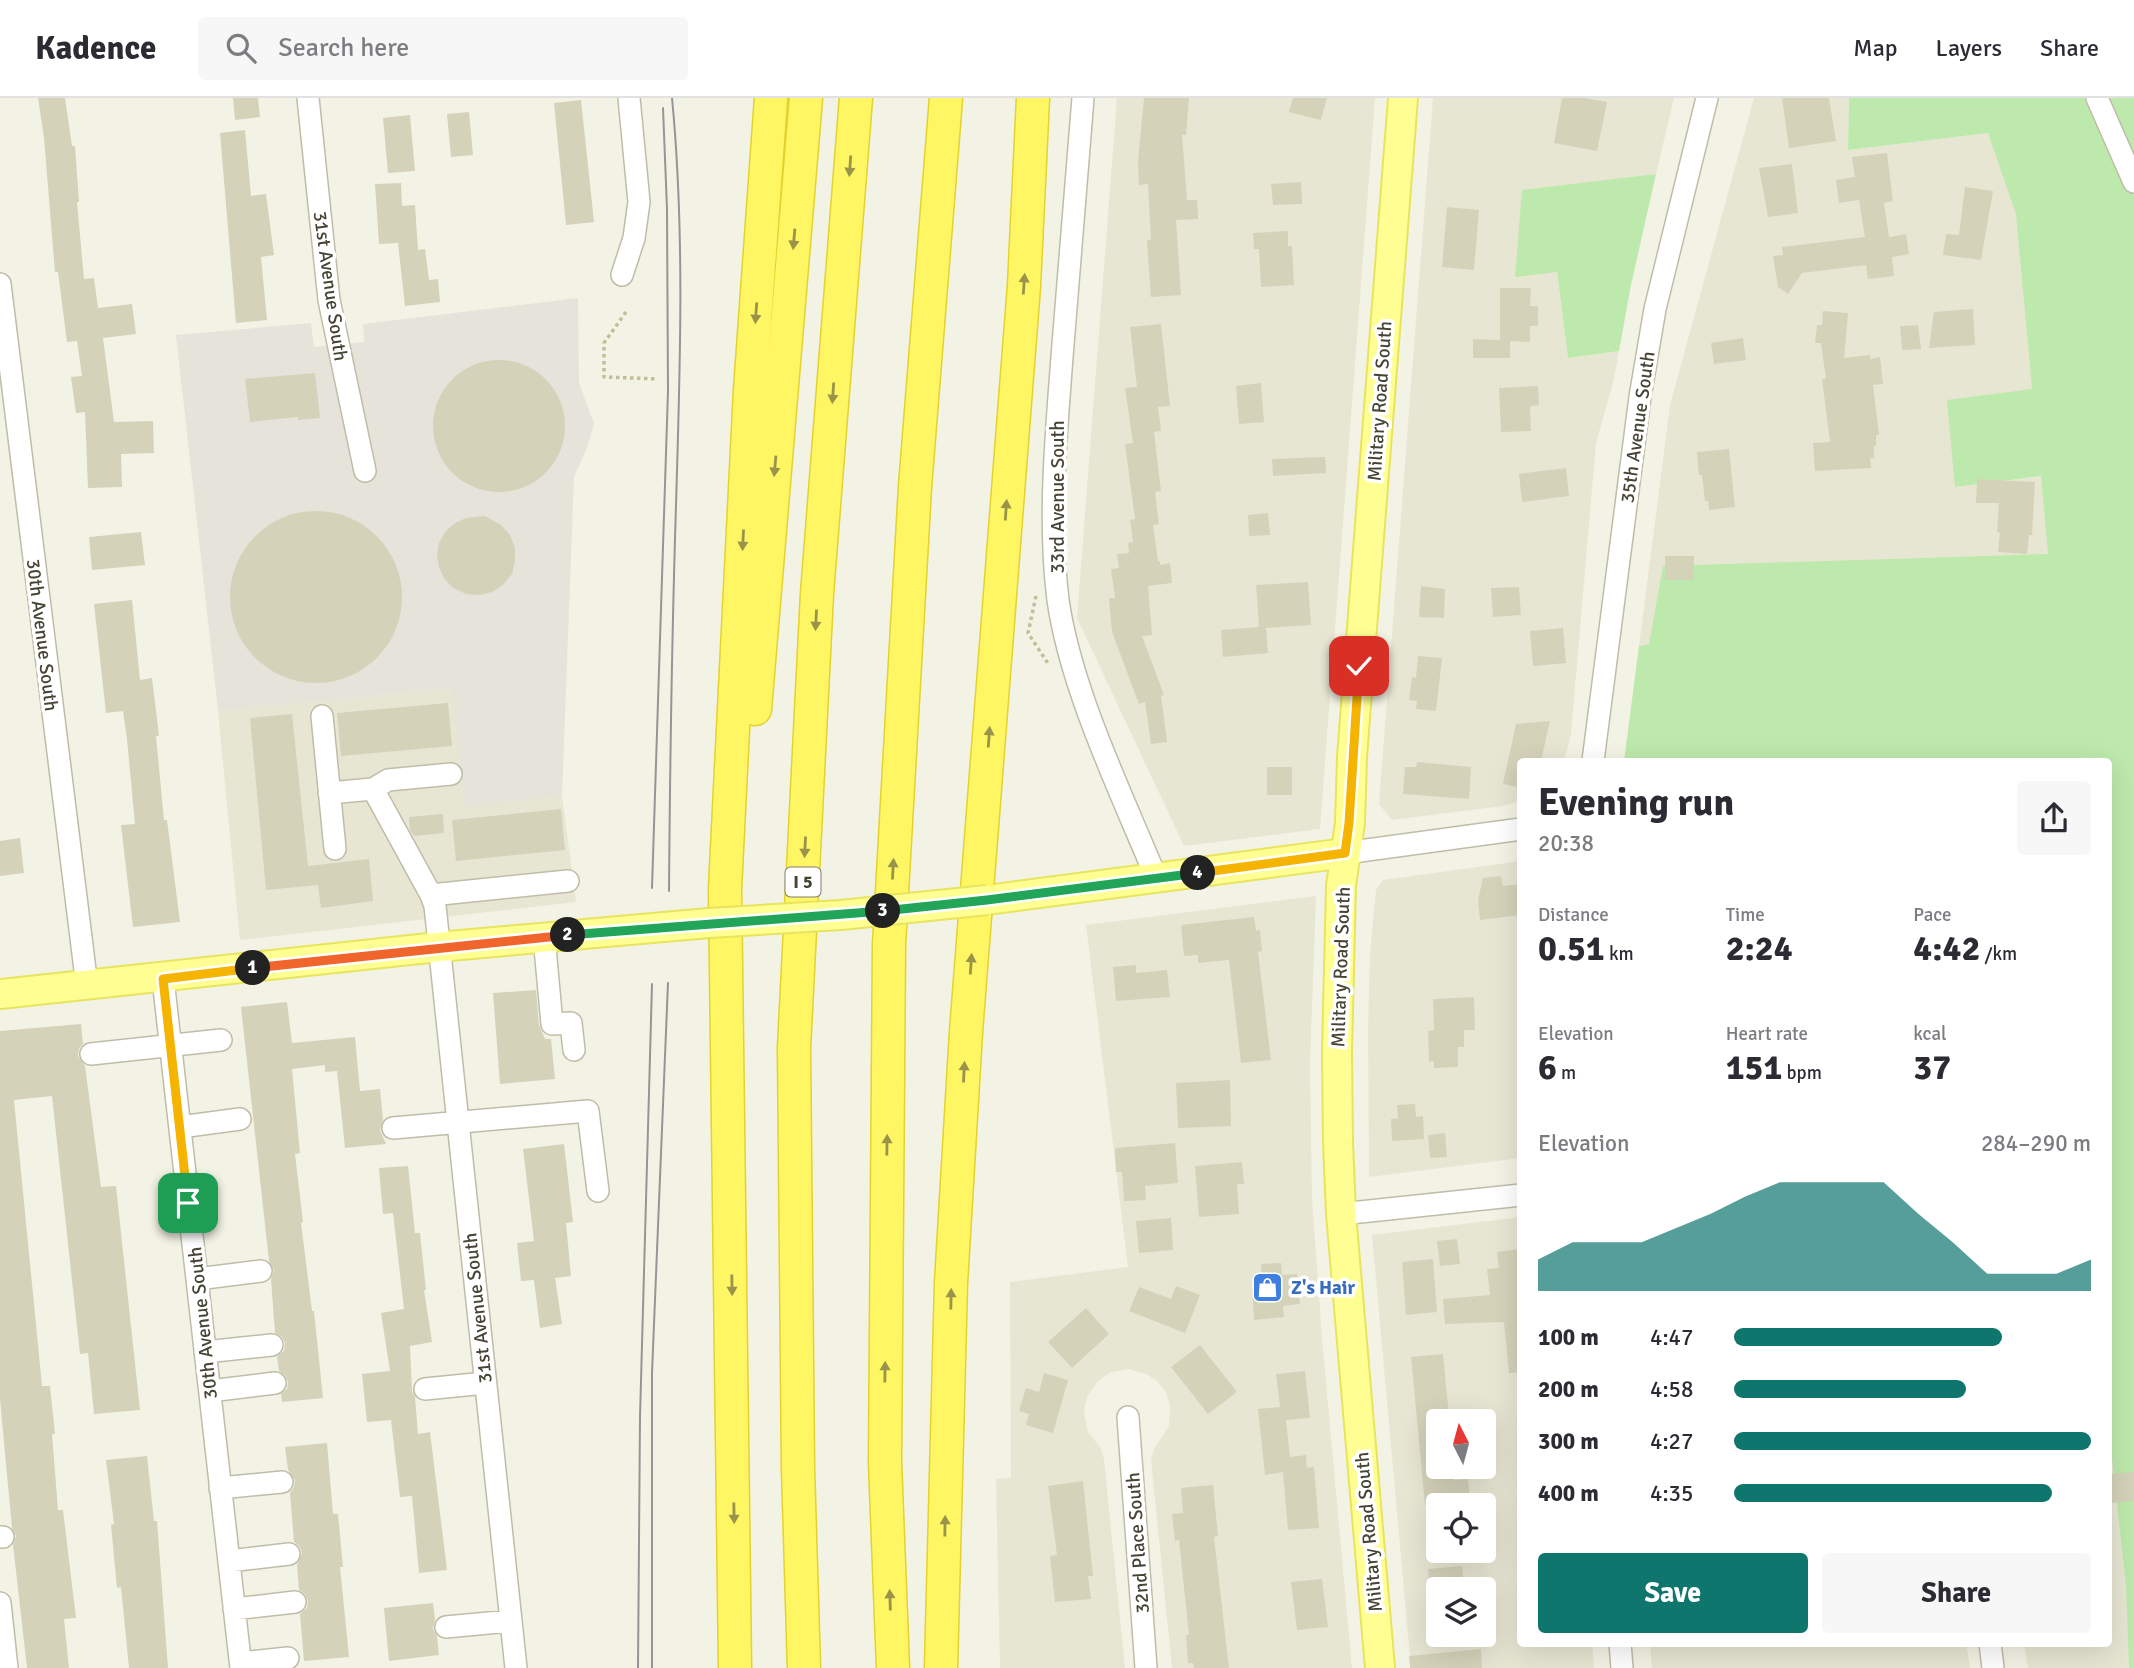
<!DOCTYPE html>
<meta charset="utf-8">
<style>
:root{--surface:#fff;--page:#f7f7f7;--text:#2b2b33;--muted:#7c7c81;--line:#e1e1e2;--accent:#0f766e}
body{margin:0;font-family:Signika,sans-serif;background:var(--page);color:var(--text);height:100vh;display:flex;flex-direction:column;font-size:26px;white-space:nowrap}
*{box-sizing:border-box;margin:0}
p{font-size:23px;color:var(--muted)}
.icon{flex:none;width:38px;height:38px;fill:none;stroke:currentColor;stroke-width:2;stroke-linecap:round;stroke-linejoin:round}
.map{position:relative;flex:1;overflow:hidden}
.panel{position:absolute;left:1517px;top:660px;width:595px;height:889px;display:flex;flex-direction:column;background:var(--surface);border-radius:7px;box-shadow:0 7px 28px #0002}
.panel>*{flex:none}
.needle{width:46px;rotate:354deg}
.buttons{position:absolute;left:1426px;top:1311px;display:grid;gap:14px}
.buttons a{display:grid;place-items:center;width:70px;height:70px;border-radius:7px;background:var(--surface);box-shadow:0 7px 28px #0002;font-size:35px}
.pin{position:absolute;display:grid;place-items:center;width:60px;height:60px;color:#fff;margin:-30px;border-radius:14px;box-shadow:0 4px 10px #0006}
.km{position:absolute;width:35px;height:35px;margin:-18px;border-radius:50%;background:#222;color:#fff;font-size:19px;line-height:35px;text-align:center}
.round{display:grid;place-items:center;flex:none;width:74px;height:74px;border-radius:7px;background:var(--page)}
.summary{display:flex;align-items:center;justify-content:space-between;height:119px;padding:0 21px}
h1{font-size:38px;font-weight:800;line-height:52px}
.metrics{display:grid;grid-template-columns:repeat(3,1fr);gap:10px;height:119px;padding:7px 21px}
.metrics div{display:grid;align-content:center}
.metrics b{font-size:35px;font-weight:800}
.metrics small{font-size:19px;font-weight:400}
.metrics p{font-size:19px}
.chart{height:196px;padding:14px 21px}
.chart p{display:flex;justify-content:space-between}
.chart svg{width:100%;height:126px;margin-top:7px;fill:var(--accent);opacity:.7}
.cta{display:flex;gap:14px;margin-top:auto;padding:14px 21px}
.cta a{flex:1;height:80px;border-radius:7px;background:var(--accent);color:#fff;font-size:28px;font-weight:800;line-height:80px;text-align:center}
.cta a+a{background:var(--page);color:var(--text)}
ul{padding:0 21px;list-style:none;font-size:23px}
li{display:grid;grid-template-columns:112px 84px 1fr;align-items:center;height:52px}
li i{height:18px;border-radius:9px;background:var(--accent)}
header{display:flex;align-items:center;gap:42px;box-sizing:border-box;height:98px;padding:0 35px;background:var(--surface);border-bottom:2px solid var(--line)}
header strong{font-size:33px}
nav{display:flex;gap:38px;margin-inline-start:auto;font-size:24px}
.search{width:490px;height:63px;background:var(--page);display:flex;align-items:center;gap:18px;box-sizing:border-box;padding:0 24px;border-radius:7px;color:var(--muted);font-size:26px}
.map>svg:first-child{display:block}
</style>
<header>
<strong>Kadence</strong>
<div class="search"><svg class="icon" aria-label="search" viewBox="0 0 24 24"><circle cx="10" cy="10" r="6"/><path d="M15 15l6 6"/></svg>Search here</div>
<nav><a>Map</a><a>Layers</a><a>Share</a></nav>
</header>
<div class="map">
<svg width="2134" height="1570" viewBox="0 0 2134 1570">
<rect width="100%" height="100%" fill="#f3f3e5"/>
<path fill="#e7e6d3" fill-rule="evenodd" d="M1117 0H1375L1320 731 1184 748 1077 520Z
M1433 0H1674L1656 76 1522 93 1557 174 1568 260 1619 253 1614 281 1596 345 1571 636 1566 656 1562 663H1521V702L1503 708 1392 722 1379 706Z
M1754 0H1849L1848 52 2063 26 2091 284 1956 389 2100 371 2118 543 1789 529 1639 548 1670 307Z
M453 590 464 707 562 698 576 804 240 842 218 613Z
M2132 657 2134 678V1570H2028L2024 1545H2109V663Z
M1521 763V1060L1369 1079 1368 930 1370 856 1376 792 1383 782Z
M1316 798 1310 966 1312 1099 1322 1240 1352 1570H1172L1151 1362 1154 1351 1169 1328 1170 1307 1166 1294 1157 1283 1146 1276 1128 1271 1111 1274 1098 1283 1087 1299 1084 1313 1088 1334 1100 1349 1104 1361 1125 1570H1000L996 1381 1011 1380 1010 1184 1128 1169 1086 827Z
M1521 1119V1545H1592L1594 1570H1411L1372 1137ZM1438 1323H1484V1368H1438ZM1438 1407H1484V1452H1438ZM1438 1491H1484V1536H1438Z
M1650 1545H1966L1970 1570H1652Z"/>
<path fill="#e5e3da" d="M578 200 579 285 594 326 587 350 574 379 562 698 464 708 452 590 218 613 176 237 311 225 314 249 338 247 364 244 363 226Z"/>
<path fill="#bde9ac" d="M1849 0H2134V1570H2129L2126 1488 2112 1359 2109 1355V663H1624L1639 548 1649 546 1663 468 2048 456 2041 378 1955 389 1947 302 2032 291 2016 116 1988 35 1848 52Z
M1656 76 1631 187 1619 253 1568 260 1557 174 1515 179 1522 92Z"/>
<path fill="#d5d2ba" d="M38 0H65L72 48H75L79 104H77L84 181 94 180 98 210 132 206 136 236 103 240 114 324 153 323 154 355 121 356 122 389 88 390 85 314 76 315 71 279 82 278 77 243 67 244 58 174H55L44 40Z
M233 0H258L260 19 235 22Z
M1144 0H1189L1186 37H1182L1187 102H1197L1198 121 1176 122 1181 197 1151 199 1147 142H1151L1148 86 1139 87 1138 63Z
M1293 0H1327L1321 22 1289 14Z
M1562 0H1585L1607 4 1597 53 1554 45Z
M1782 0H1829L1836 43 1789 50Z
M581 2 594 124 566 127 554 5Z
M469 14 473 57 451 59 447 16Z
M410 17 415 73 388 75 383 20Z
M245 32 251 98 266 96 274 157 261 159 267 222 236 225 220 35Z
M1887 55 1893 103 1884 105 1889 139 1906 136 1909 156 1892 159 1894 178 1868 181 1866 167 1802 175 1788 196 1778 189 1773 158 1783 157 1782 149 1865 139 1859 102 1839 105 1836 82 1855 79 1852 59Z
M1792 66 1798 115 1768 119 1759 70Z
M1301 84 1302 106 1273 107 1271 86Z
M401 85 402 108 415 107 418 152 425 151 429 182 438 181 440 204 405 208 398 145 379 146 375 86Z
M1965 89 1993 93 1981 162 1943 157 1946 136 1959 137Z
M1447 109 1479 112 1474 172 1442 169Z
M1288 133V148H1292L1294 187 1261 189 1259 151H1254L1253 135Z
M1500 190H1531L1530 208H1538V228H1530V244L1510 243V260H1473V241L1500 242Z
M1973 211 1975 247 1929 250 1934 214Z
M1823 213 1848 215 1844 260 1870 257V261L1880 259 1883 286 1873 287 1879 337H1876V348H1874V360H1870L1871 370 1815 373 1813 345 1830 344 1822 281H1826L1821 245H1815L1817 227H1822Z
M1161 226 1170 308 1158 309 1161 333 1154 334 1161 393 1155 394 1159 426 1153 427 1158 463H1160V467L1170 465 1172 485 1148 488 1152 537 1142 538 1164 597 1161 598 1167 644 1151 646 1145 604 1139 606 1112 534 1109 500H1115L1111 471 1119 470 1117 456 1129 455 1128 445 1133 444 1130 422 1135 421 1125 346 1133 345 1125 290 1137 289 1130 229Z
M1918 227 1921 251 1902 252 1900 228Z
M1743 240 1746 262 1714 266 1711 245Z
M433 328a66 66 0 1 1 132 0a66 66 0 1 1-132 0Z
M315 275 320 320 298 322V319L250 324 245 281Z
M1261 285 1264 324 1239 326 1236 288Z
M1538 288 1539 307 1530 308 1531 333 1501 334 1499 290Z
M1729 351 1735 409 1709 412 1708 403H1705L1702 377H1699L1697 354Z
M1325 359 1326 375 1273 378 1272 361Z
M1566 370 1569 398 1522 404 1519 376Z
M1977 381 2035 384 2032 437H2029L2027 456 1998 454 2000 435 1997 434 1999 405H1976Z
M230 499a86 86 0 1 1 172 0a86 86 0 1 1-172 0Z
M1268 415 1270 437 1249 438 1248 417Z
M485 418 501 427 510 437 515 450V463L512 476 503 487 492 494 479 497 466 496 453 490 444 480 439 469 437 457 439 445 445 434 455 425 466 420Z
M141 434 145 467 92 472 89 439Z
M1665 458H1694V482H1665Z
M1308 484 1311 527 1266 530 1268 555 1223 559 1221 532 1259 529 1256 487Z
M1421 488 1445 491 1444 520 1419 519Z
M1519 489 1521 517 1493 519 1491 490Z
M132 502 140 582 152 580 159 638H156L164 722H167L180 824 133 829 121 727 135 726 127 641 123 613 106 615 94 506Z
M1563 530 1566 565 1533 568 1530 533Z
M1418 558 1442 560 1436 613 1416 611 1417 603 1409 602 1412 579 1416 580Z
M448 605 452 648 341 658 337 615Z
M292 616 308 768 369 761 373 803 321 810 318 787 266 792 250 620Z
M1550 623 1541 663H1521V690L1503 686 1516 626Z
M1417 664 1471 669 1469 701 1403 696 1405 669H1416Z
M1267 669H1292V697H1267Z
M561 711 565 752 456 763 452 722Z
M443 716 444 735 414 738 410 732 409 719Z
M20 740 24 775 0 778V743Z
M1501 778 1503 788 1521 786V817L1480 822 1478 802 1483 780Z
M1254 819 1256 833 1260 832 1262 853 1258 854 1271 962 1241 965 1229 862 1198 865V857L1184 858 1181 827Z
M1136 867V875L1167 872 1170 899 1116 903 1113 869Z
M536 892 539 927 545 941H551L555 981 500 986 493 895Z
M1474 899 1475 932H1464V949H1458V969L1434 970V963L1429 964 1428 933 1434 932 1433 901Z
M287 904 292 945 355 939 360 993 380 991 383 1022 380 1032 386 1046 345 1050 337 973 325 974V967L292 971 300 1055 295 1056 303 1124 301 1125 312 1213H314L323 1300 282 1304 281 1296 287 1291 288 1284 285 1277 279 1273 277 1259 284 1253 285 1245 282 1239 275 1235 271 1181 274 1172 269 1163 241 909Z
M81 926 83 946 79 951 78 958 85 968 101 1089 116 1088 140 1312 94 1316 88 1255 80 1256 52 998 14 1002 42 1288H50L55 1336H52L58 1412H63L76 1520 64 1521 69 1570H27L13 1447 16 1438 12 1430 0 1301V933Z
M1230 982 1231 1028 1178 1030 1176 985Z
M1415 1006 1416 1019 1423 1018 1424 1041 1392 1043 1391 1021 1398 1020 1397 1007Z
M1445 1035 1447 1059 1430 1060 1428 1037Z
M1175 1045 1178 1085 1145 1088 1146 1102 1124 1103 1122 1074H1116L1115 1050Z
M564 1046 573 1124 566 1125 571 1178 555 1180 562 1226 540 1230 534 1182 521 1183 517 1145 534 1143 523 1051Z
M1242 1064 1244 1086H1237L1239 1116 1199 1119 1195 1068Z
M408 1068 415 1135H420L426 1192H424L432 1244 410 1248 412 1293 415 1299 418 1336 430 1334 447 1472 419 1475 412 1398 400 1399 391 1322 367 1324 362 1276 390 1273 381 1215 404 1211 393 1115 383 1116 379 1070Z
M1171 1120 1173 1152 1139 1155 1136 1123Z
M1457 1141 1460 1166 1440 1168 1437 1143Z
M1521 1151V1274L1509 1275 1504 1224 1445 1226 1443 1201 1490 1197 1487 1171 1499 1170 1497 1154Z
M1433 1161 1437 1214 1406 1217 1402 1164Z
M1281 1165 1282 1177 1297 1176 1300 1206 1283 1208 1284 1219 1254 1222 1252 1191 1263 1190 1261 1166Z
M1176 1188 1200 1197 1185 1235 1129 1213 1139 1189 1171 1201Z
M1086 1210 1109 1236 1072 1270 1048 1244Z
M1200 1247 1237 1294 1208 1316 1171 1269Z
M1443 1256 1449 1318H1446L1447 1323H1438V1368H1452L1454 1382 1468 1381 1470 1403 1456 1405V1407H1425L1411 1259Z
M1305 1273 1310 1320 1286 1322 1290 1359 1306 1357 1307 1370 1314 1369 1319 1430 1288 1432 1283 1374 1265 1377 1258 1311 1280 1309 1276 1276Z
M1044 1275 1068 1282 1053 1335 1026 1327 1029 1316 1019 1313 1026 1290 1039 1294Z
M327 1345 333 1416H338L343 1469H340L349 1559 304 1563 300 1516 307 1510 308 1503 305 1496 299 1492 297 1467 302 1455 300 1449 294 1444 290 1395 294 1389 295 1382 288 1372 285 1349Z
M147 1358 154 1423H157L168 1570H129L121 1489 117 1490 111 1427 114 1426 106 1362Z
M2134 1374V1403L2109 1405V1376Z
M1083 1383 1093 1478H1088L1091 1501 1055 1504 1050 1458 1057 1457 1048 1388Z
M1213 1387 1218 1438 1214 1439 1229 1570H1194L1193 1565H1188L1186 1537H1189L1179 1442 1175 1443 1172 1416 1183 1415 1181 1390Z
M1462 1468 1464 1491H1430L1428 1471Z
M1322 1481 1328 1529 1297 1532 1291 1484Z
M433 1505 435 1522 433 1531 437 1538 439 1557 389 1563 384 1510Z
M1481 1551 1482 1570H1410L1409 1558Z"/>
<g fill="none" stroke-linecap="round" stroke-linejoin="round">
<defs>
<path id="minor" d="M308 0 329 202 365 373
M1083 0C1076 86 1069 173 1062 259 1056 339 1048 422 1058 502 1071 593 1122 696 1157 782
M2097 0 2134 84
M622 177 634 140 639 104 629 0
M0 186 87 888
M322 618 335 751
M1593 663 1640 299 1655 211 1707 0
M373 691 388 682 451 676
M329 695 373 691 431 797 435 808 516 1570
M1345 755 1521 731
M431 797 568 783
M544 839 552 926 571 925 574 952
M163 881 241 1570
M91 956 221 942
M180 1029 240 1021
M393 1030 588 1013 598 1093
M1341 1116 1521 1097
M197 1181 261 1173
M205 1254 272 1247
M425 1291 485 1285
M210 1293 275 1285
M1128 1319 1146 1570
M220 1390 282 1384
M0 1439H3
M229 1463 289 1456
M0 1505 7 1570
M234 1511 295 1504
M446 1529 510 1523
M1620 1545 1622 1570
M1990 1545 1993 1570
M241 1565 288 1560"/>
<path id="major" d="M987 802 1345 755
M0 896 438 849 709 825
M1380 1570 1341 1116 1338 1045 1337 954 1341 788 1350 725 1352 659 1403 0"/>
<path id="highway" d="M755 611 806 0
M735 1570 725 791 750 292 771 0
M804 1570 798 1371 794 950 817 496 856 0
M893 1570 885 1364 889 847 915 389 946 0
M941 1570 951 1185 966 934 1024 188 1033 0"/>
</defs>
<use href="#minor" stroke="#bfbda7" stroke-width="24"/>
<use href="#major" stroke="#e8e45e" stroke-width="32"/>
<use href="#highway" stroke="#e3d22f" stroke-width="35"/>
<path stroke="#c1be98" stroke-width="3.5" stroke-dasharray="3.5 3.5" stroke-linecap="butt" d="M626 214 604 245V279L658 281
M1036 498 1028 535 1049 567"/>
<use href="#minor" stroke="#fff" stroke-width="21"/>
<use href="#major" stroke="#fffe92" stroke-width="28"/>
<use href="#highway" stroke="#fff664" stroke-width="32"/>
<path stroke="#959595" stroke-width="2" d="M652 790 668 293 667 111 663 10
M669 793C670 664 672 536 676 407 680 272 685 135 672 0
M638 1570 640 1319 652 886
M652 1570V1275L668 885"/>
<defs>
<path id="major-bridge" d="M709 825 841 817 987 802"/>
</defs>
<use href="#major-bridge" stroke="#e8e45e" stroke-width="32" stroke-linecap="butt"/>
<use href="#major-bridge" stroke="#fffe92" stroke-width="28"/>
</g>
<defs><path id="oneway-solid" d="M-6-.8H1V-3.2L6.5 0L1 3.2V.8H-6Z" transform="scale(1.75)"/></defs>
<g fill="#99944a">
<use href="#oneway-solid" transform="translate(850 68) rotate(94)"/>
<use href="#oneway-solid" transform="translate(794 141) rotate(95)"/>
<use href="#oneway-solid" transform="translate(1024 186) rotate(-86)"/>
<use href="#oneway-solid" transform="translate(756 215) rotate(94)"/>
<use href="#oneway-solid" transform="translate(833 295) rotate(94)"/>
<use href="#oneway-solid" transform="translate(775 368) rotate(95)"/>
<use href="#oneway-solid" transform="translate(1006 412) rotate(-86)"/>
<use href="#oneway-solid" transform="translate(743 442) rotate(93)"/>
<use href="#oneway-solid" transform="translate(816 522) rotate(93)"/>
<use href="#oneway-solid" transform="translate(989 639) rotate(-86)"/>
<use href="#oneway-solid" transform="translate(805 749) rotate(93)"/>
<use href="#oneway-solid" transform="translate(893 771) rotate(-87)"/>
<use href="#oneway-solid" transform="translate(971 866) rotate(-86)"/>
<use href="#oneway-solid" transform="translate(964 974) rotate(-87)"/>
<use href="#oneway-solid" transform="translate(887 1047) rotate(-89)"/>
<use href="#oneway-solid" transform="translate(732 1187) rotate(89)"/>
<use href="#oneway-solid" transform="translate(951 1201) rotate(-89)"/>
<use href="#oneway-solid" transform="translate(885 1274) rotate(-89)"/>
<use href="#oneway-solid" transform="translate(734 1415) rotate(89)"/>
<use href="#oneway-solid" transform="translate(945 1428) rotate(-89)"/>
<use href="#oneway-solid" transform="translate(890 1502) rotate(-92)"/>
</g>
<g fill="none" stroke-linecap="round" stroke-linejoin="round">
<defs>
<path id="split-1" d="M188 1105 163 881 253 870"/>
<path id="split-2" d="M253 870 568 837"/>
<path id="split-3" d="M568 837 883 813"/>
<path id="split-4" d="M883 813 987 802 1198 775"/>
<path id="split-5" d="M1198 775 1345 755 1349 725 1359 568"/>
</defs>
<use href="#split-1" stroke="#fff" stroke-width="14"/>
<use href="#split-2" stroke="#fff" stroke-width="14"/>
<use href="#split-3" stroke="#fff" stroke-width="14"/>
<use href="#split-4" stroke="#fff" stroke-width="14"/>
<use href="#split-5" stroke="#fff" stroke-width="14"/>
<use href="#split-1" stroke="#f5b400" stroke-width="9"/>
<use href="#split-2" stroke="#f0652b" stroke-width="9"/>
<use href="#split-3" stroke="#22a559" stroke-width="9"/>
<use href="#split-4" stroke="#22a559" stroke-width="9"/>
<use href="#split-5" stroke="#f5b400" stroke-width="9"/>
</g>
<defs>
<symbol id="shop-square" viewBox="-11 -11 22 22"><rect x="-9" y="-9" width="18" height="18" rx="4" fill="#3f7fe0" stroke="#fff"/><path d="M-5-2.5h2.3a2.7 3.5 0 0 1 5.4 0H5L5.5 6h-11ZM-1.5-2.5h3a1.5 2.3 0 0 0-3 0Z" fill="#fff"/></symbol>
</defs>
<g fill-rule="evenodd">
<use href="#shop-square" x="1250" y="1172" width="35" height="35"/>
</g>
<g text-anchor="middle" stroke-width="7" stroke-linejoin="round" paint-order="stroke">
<rect fill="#fff" stroke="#7e7c71" stroke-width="2" x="785.5" y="769.5" width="35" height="29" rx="5"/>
<g font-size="18" font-weight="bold" fill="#464434">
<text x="803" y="790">I 5</text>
</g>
<g font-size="19" fill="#464434" stroke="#fff">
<text transform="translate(331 188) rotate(82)" y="7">31st Avenue South</text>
<text transform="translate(1379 303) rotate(-86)" y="7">Military Road South</text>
<text transform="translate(1637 329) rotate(-82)" y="7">35th Avenue South</text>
<text transform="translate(1057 399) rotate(-90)" y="7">33rd Avenue South</text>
<text transform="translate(43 537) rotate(83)" y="7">30th Avenue South</text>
<text transform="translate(1340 869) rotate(-88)" y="7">Military Road South</text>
<text transform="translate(477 1210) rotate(-96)" y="7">31st Avenue South</text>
<text transform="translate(202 1225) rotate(-96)" y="7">30th Avenue South</text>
<text transform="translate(1368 1434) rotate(-95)" y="7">Military Road South</text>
<text transform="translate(1137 1445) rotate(-94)" y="7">32nd Place South</text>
</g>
<g font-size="19" font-weight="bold" fill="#366cbe" stroke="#fff" text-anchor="start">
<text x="1291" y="1196">Z's Hair</text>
</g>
</g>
</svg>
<div class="buttons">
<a><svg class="needle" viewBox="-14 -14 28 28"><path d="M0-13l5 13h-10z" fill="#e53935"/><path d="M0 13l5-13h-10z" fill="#7c7c81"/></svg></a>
<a><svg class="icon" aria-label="locate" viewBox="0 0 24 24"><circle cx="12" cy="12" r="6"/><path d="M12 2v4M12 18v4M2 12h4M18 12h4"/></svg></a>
<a><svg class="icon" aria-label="layers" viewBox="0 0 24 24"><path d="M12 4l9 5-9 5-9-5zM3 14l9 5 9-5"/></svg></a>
</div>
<div class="pin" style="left:188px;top:1105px;background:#1e9e55"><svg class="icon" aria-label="arrive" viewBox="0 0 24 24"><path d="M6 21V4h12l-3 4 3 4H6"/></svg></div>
<div class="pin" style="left:1359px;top:568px;background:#d93025"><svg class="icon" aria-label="check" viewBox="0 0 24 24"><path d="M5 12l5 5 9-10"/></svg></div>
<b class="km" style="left:253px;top:870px">1</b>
<b class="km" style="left:568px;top:837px">2</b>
<b class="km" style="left:883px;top:813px">3</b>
<b class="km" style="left:1198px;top:775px">4</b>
<section class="panel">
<div class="summary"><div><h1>Evening run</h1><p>20:38</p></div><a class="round"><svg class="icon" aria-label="share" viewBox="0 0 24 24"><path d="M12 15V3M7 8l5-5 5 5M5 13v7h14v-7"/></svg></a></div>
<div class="metrics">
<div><p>Distance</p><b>0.51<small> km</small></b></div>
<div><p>Time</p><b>2:24</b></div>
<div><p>Pace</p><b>4:42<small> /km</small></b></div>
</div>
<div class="metrics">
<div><p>Elevation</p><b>6<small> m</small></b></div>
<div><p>Heart rate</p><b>151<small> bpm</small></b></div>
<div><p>kcal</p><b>37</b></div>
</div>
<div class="chart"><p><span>Elevation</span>284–290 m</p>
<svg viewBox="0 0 160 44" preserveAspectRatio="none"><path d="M0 44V33L10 27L20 27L30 27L40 22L50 17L60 11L70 6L80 6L90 6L100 6L110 17L120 27L130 38L140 38L150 38L160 33V44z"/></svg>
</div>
<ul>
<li><b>100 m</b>4:47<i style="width:75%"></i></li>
<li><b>200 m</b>4:58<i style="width:65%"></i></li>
<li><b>300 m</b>4:27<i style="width:100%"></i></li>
<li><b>400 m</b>4:35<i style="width:89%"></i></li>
</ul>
<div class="cta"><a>Save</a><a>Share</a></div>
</section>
</div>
